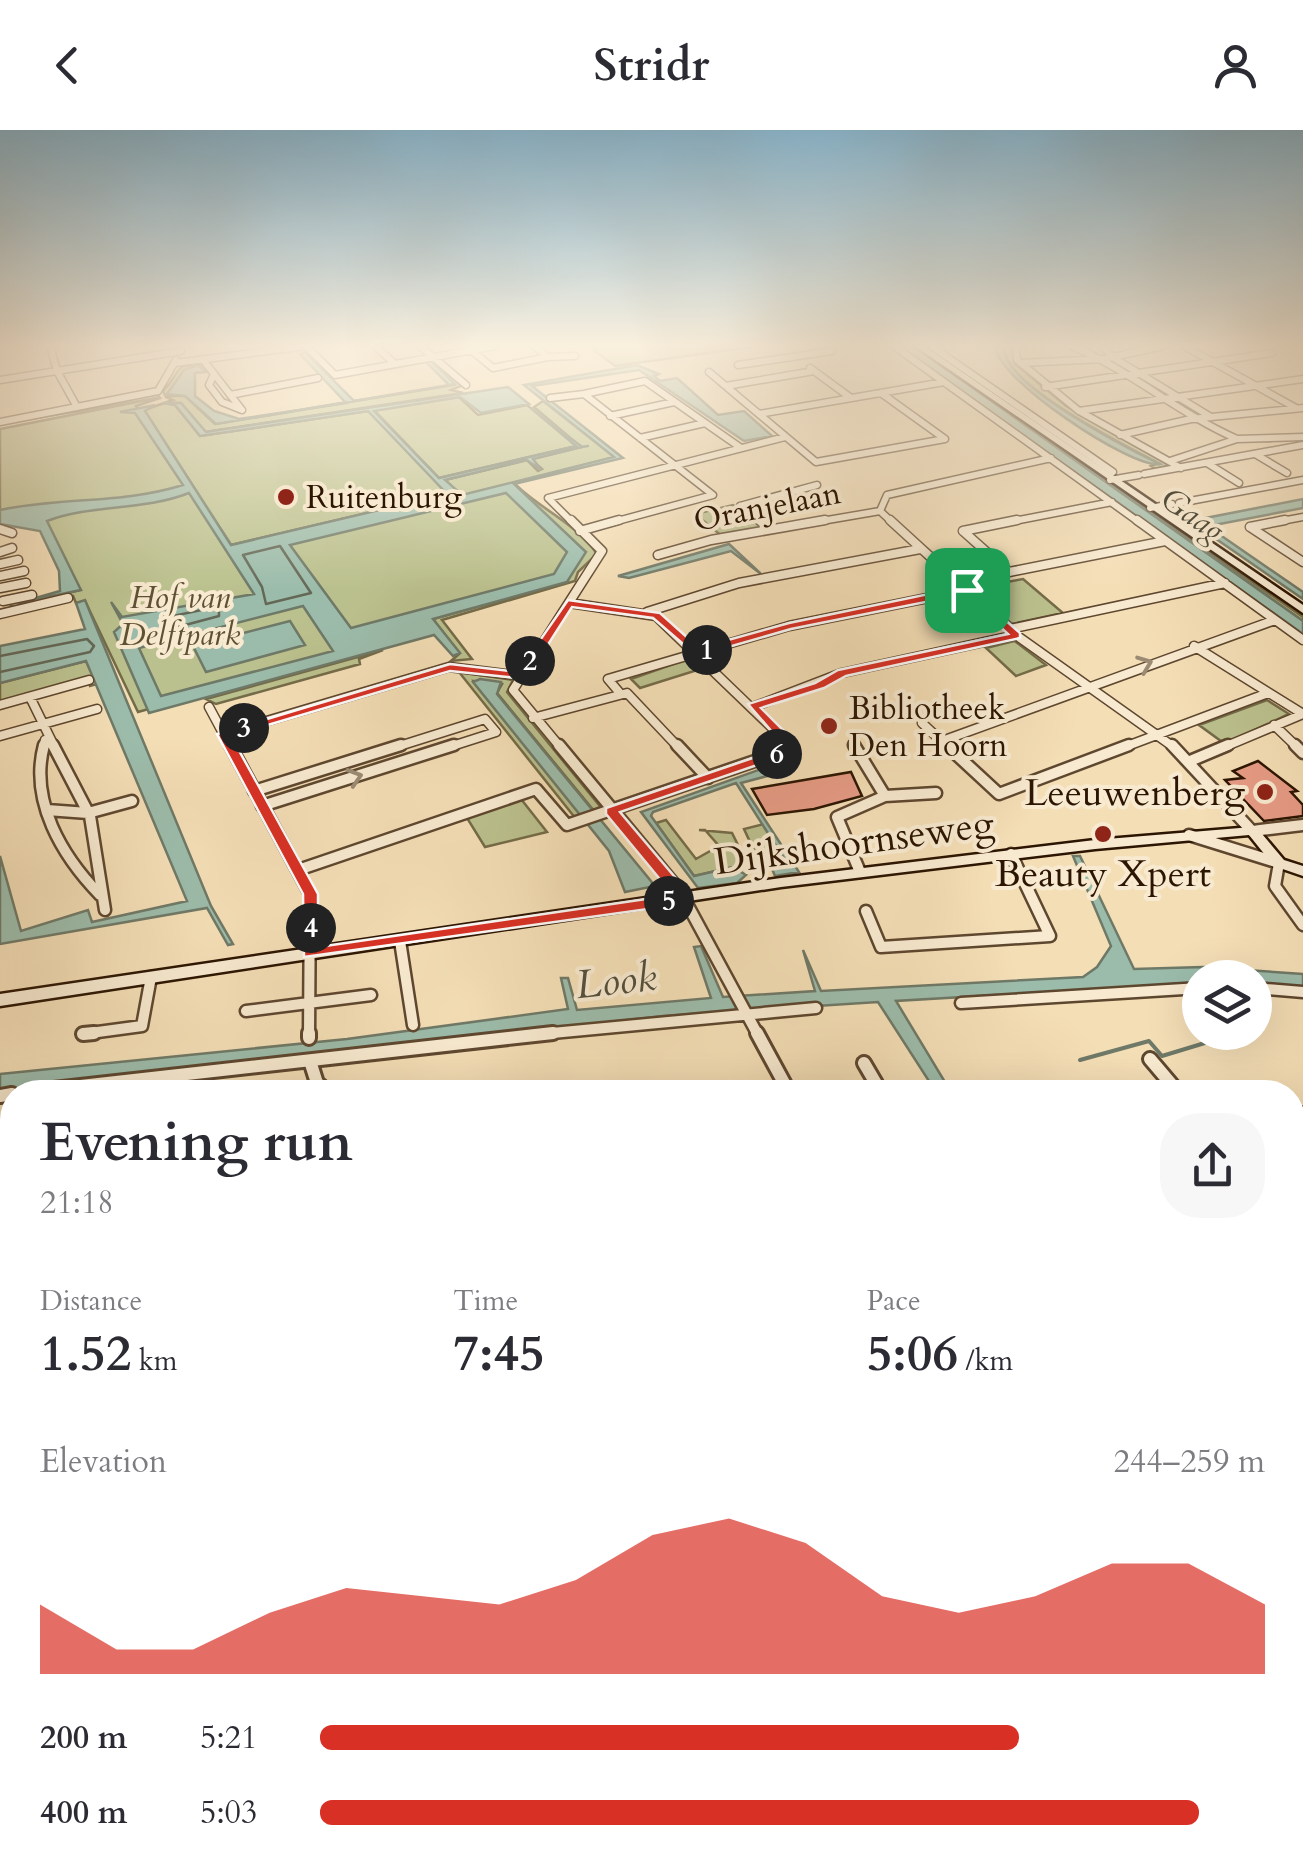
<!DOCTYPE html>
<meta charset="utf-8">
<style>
:root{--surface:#fff;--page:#f7f7f7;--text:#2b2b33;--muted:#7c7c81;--accent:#d93025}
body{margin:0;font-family:Cardo,serif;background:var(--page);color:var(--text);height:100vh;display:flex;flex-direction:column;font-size:38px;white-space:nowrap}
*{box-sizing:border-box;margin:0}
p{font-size:32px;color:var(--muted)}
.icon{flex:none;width:55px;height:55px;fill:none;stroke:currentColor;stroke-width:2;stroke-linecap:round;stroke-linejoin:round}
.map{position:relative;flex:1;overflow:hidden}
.panel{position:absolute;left:0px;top:950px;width:1305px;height:790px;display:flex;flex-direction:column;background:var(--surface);border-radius:40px 40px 0 0;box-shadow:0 10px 40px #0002}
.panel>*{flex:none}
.buttons{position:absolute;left:1182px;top:830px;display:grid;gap:20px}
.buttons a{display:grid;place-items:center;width:90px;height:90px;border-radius:50%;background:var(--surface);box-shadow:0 10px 40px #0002;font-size:50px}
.pin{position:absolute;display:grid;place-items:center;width:85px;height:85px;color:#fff;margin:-42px;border-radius:20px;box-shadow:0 5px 15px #0006}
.km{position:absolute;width:50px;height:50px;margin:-25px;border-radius:50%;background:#222;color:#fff;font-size:28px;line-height:50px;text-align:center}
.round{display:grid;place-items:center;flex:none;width:105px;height:105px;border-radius:40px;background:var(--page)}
.summary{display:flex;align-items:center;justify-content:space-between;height:170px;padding:0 40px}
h1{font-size:55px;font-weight:700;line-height:75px}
.stats{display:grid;grid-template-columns:repeat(3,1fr);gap:15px;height:170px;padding:10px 40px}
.stats div{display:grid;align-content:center}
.stats b{font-size:50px;font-weight:700}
.stats small{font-size:28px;font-weight:400}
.stats p{font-size:28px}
.chart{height:280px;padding:20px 40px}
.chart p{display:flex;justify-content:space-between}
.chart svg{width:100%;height:180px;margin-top:10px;fill:var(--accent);opacity:.7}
ul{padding:0 40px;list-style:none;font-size:32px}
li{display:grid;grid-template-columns:160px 120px 1fr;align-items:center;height:75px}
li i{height:25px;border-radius:12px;background:var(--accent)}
header{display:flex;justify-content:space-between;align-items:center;height:130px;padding:0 40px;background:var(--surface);font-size:45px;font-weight:700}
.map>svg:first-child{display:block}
</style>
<header><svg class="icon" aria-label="back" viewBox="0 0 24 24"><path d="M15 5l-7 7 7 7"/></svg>Stridr<svg class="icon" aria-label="person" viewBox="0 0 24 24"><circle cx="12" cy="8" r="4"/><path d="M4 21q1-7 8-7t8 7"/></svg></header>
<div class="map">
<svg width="1303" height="1740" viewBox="0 0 1303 1740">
<rect width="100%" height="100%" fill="#f4deb6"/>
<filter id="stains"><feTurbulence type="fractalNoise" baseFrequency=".002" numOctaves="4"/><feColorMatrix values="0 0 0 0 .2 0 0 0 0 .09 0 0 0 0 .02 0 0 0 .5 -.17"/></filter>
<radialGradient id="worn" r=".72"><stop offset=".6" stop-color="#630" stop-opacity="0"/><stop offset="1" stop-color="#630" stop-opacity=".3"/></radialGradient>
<path fill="#bbc18e" stroke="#746b48" stroke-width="2.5" d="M605 216H759L615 236 591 218Z
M913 216 1303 487V491Z
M1005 216H1012L1015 234 1066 276 1169 335 1156 339 1151 336 1158 333C1127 317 997 252 1005 216Z
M431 231 463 255 451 260 463 263 205 302 181 273H164L175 275 200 306 368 281 448 364 231 415 144 280 173 270 166 267 163 261C182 243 170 235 202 233L205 236H189L168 266H185L215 294 454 255Z
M157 264 160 268 136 276 230 421 461 365 445 350 527 330 538 341 542 339 531 329 581 317 534 277 543 271 615 327 477 363 516 355C539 378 577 394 597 424L578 442 575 451 442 490 472 529 451 531 459 524 433 489 567 452 581 422 562 451 416 489 425 502 138 582 85 471 76 473 73 466 14 479 9 473 34 466 20 475 80 460 41 389 0 390V299L157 268 0 294Z
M459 267 478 285 527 275 577 316 439 348 374 280Z
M733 375 766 399 723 407 695 384Z
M1023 449 1063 483 1012 494 980 465 1001 453Z
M1014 511 1016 512 1046 535 1016 546 986 518Z
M383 520 359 529 360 534 216 574 206 569Z
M693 527 704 538 640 558 631 549Z
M86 531 97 554 90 556 88 549 0 572V553Z
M459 542 513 550 507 562 603 680 595 682 497 563 502 554 474 551 582 686 576 689Z
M1267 570 1289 584 1225 614 1199 595Z
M521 669 547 702 485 717 467 688Z
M666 690 696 729 719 716 705 700H699L732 703 745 729 734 737 694 746 656 693Z
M764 694 786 730 764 742 744 699Z"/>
<path fill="#9cbcab" stroke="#6f7967" stroke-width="2.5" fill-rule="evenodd" d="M897 216H913L1303 491V504Z
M996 216H1005C997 252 1129 319 1160 334 1132 340 991 245 996 216Z
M306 223 354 271 449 255 426 232 431 231 455 254 216 294 185 266 167 264 184 240 198 235 206 242 195 243V266L214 281 239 289 346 273 300 224Z
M637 235 659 244 654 246 660 251 677 248 718 285 744 281 772 306 744 311 639 240 532 256 623 328 514 354 586 422 567 452 433 489 460 523 453 526 434 505 149 583 114 502 123 494 111 472 122 487 254 464 189 363C143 381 93 374 47 391L81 460 18 473 60 461 59 441 40 401 0 394V380C62 367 122 374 183 355L135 283 120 282 155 275 145 281 231 415 447 364 368 281 200 306 175 275 164 273H181L206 302 508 257 529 274 481 283 460 267 374 281 439 348 576 316 531 278 582 317 533 329 541 340 527 330 445 350 462 365 614 327 524 255ZM506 363 567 422 554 444 351 498 290 415ZM303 476 333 521 161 566 139 518Z
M1303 369V378L1214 395 1213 400 1303 462V469L1190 391Z
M729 414 761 444 731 421 629 448 618 446Z
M85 470 211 776 233 814 228 815 207 778 0 814V726L21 801 88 780 92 792 187 771 86 531 0 553V516L85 499 76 473Z
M290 491 305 515 206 542 193 516Z
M480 549 501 552 497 564 655 756 625 762 609 721 473 552Z
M778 633 786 641 741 653 799 742 775 746 772 739 785 730 736 653 653 682 651 686 694 746 733 737 746 745 737 753 698 758 641 682Z
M1073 726H1080L1134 839 1203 837 1303 844V858L1255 855V848H1200V853L896 871 951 962H936L878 872 663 886 0 961V944L347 909 568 879 561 848H568L577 880 711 868 694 817 701 816 723 867 815 861 803 820 821 861 1083 847 1097 837 1111 816Z"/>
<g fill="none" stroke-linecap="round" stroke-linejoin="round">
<path stroke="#646856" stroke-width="2.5" d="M280 416 311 463 266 474 262 457 243 425Z
M211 478 219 479V486L174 498 169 495 173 486Z
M0 526 87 509 94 516 90 522 0 542"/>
<path stroke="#6f7967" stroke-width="2.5" d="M581 317 588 316"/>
<path stroke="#6f7967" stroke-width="4" d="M1080 930 1149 911 1162 926 1218 909"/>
</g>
<path fill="#e79c86" stroke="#2c1502" stroke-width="2.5" d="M1258 631 1297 661 1291 662 1303 675V686L1264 691 1225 650 1243 648 1233 641Z
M851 642 862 666 814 679 767 685 752 659Z"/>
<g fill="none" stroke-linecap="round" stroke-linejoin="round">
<defs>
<path id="street-far4" d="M50 216 57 241 77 277
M375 216 395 234
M420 216 466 255
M894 216 1140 393
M931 216 1113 342
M1016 216 1017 230 1079 281 1181 338
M1072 216C1131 241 1178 283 1237 309
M1102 216 1114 228 1211 287
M1184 216 1296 278
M471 220 493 238 548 227 534 216
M548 227 575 226
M204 231 242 280
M175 233 306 216 335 245 495 216
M1021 233 1103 229 1164 216
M738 235 832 221
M810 238 851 268
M709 242 816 332 945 309 881 263
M214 244 209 255 222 272 242 280
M0 250 181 221
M726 256 814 241
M1045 257 1272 223
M158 261 176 230
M230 265 318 248
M550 268 584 264
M1079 281 1303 249
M759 284 944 252
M610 286 674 272
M0 292 158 261
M1120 305 1191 289 1303 278
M640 308 705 293
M1255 324 1287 343
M1170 331 1237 309 1303 307
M1207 333 1239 353
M1144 344 1303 315
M1110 350 1139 345
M1179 373 1303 350
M740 376 817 355
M740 376 762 393
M1150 378 1172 374
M880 381 893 393
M880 381 887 365 1051 328
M573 393 548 368 785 307
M610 393 713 365 584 264 645 251 741 318
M810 393 880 381
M1004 393 1112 372
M1271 393 1303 387"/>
<path id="street-far3" d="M759 390 770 399
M890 390 1016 505 1175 618
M1137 390 1303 510
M1250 397 1303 432
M1250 397 1285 390
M0 399 12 403
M580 401 619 390
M963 401 1009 442 1165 411
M963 401 1017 390
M0 422 12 418
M658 425 711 410 825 390
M0 434 18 430
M0 446 24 441
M0 458 26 453
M3 471 32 465
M569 473 656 486 793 618
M647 482 739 453 920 419
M0 484 68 468
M1010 499 1225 453
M1194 516 1303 584
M619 562 608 549 789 496 967 460
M30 567 55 618
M0 575 89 550
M209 577 231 618
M753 577 842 543 1016 505
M533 588 627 563 679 618
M922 593 949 618
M1274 595 1298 618
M223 604 449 537 522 546
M0 606 97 579
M942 611 1275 490
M853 614 855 618
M43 618 45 610
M393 618 485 589 496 602 446 618
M561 618 513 560 602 421 571 390
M1122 618 1268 563
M1222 618 1303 584"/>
<path id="street-far2" d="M44 615C29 671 62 726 100 765
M53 615 90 686 105 780
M230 615 310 764 309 905
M559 615 680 761 758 905
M677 615 708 648
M854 615 885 666 837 687 860 742
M946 615 999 664 1129 615
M1172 615 1252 701 1303 695
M1295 615 1303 623
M1190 631 1228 615
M254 661 401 615
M885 666 936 663
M262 676 454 615
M47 680 88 683 132 671
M1189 705 1279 733 1275 756 1303 795
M298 740 536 659 567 695 793 618 790 615
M866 781 881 817 1050 806 1011 724
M400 811 413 895
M1255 858 1303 862
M961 873 1200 858
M246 881 371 865
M83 904 142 896 151 847
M531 905 816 878"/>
<path id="street-far1" d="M757 903 789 962
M83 904 94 903
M309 908V903
M1150 929 1178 962
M864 933 881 962
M311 934 317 953 328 962
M27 962 553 903
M0 966 12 964
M1292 987 1303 984
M1292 1100 1303 1113"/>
<path id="street" d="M1292 1350 1303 1365
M0 1426 12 1422
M0 1469 12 1465
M52 1728V1740
M74 1728V1740
M491 1728 494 1740
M781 1728 785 1740
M1197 1728 1203 1740
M142 1740 173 1728
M701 1740 729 1728"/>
<path id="secondary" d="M915 216H924L1303 475V483Z
M1252 697 1257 698 1284 730 1303 736V746L1274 736 1249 705 1095 719 781 757 0 876V864L781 748 1095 710Z"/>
</defs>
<use href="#street-far4" stroke="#5e472f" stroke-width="9"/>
<use href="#street-far3" stroke="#5e472f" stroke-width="11"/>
<use href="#street-far2" stroke="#5e472f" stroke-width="15"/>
<use href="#street-far1" stroke="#5e472f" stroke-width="18"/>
<use href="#street" stroke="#5e472f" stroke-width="21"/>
<use href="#secondary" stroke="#2c1502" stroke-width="5"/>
<use href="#street-far4" stroke="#f8ead0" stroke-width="6"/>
<use href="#street-far3" stroke="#f8ead0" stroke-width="8"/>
<use href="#street-far2" stroke="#f8ead0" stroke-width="10"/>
<use href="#street-far1" stroke="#f8ead0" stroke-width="12"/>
<use href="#street" stroke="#f8ead0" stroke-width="16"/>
<use href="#secondary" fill="#f8ead0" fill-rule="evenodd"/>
</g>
<defs><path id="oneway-chevron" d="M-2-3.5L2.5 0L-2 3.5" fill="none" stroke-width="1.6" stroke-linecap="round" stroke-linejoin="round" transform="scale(2.5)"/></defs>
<g stroke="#9c8a73">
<use href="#oneway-chevron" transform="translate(1145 534) rotate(-21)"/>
<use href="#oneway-chevron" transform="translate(355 647) rotate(-17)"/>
</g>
<linearGradient id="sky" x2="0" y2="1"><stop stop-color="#89b7d0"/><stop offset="0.47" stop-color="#faf0de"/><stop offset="1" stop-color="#faf0de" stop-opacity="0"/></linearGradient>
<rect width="1303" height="459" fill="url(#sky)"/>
<path fill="#d93025" stroke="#fff" stroke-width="2.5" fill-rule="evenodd" d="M967 456 1020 503V508L846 546 824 558 761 578 798 615V621L620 682 690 765V772L684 774 304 827 303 764 217 604 450 534 518 542 568 470 660 483 699 518 789 493ZM965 464 1008 504 838 540 815 553 748 574 785 617 606 678V684L673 765 318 817V764L231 606 450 541 526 549 572 477 653 488 697 526 791 499Z"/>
<g fill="#8f2418" stroke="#f8ead0" stroke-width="4">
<circle cx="286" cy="367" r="10"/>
<circle cx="829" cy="596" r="10"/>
<circle cx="1265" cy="662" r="10"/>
<circle cx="1103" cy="704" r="10"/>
</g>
<g text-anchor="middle" stroke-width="8" stroke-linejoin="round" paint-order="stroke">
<g font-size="32" fill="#2c1502" stroke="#f8ead0" text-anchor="start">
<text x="306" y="378">Ruitenburg</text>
<text x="849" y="589">Bibliotheek<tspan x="849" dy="37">Den Hoorn</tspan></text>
</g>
<g font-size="32" fill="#2c1502" stroke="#f8ead0">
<text transform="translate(767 376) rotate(-11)" y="11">Oranjelaan</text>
</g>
<g font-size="32" font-style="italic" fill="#534f3d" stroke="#f8ead0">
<text transform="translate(1193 384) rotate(35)" y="11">Gaag</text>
</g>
<g font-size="32" font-style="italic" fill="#5e5133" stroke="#f8ead0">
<text x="180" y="478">Hof van<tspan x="180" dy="37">Delftpark</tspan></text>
</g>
<g font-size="38" fill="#2c1502" stroke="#f8ead0" text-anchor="end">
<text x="1245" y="675">Leeuwenberg</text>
<text x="1103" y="756" text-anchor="middle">Beauty Xpert</text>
</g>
<g font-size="38" fill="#2c1502" stroke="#f8ead0">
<text transform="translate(854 712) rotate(-8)" y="13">Dijkshoornseweg</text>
</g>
<g font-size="40" font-style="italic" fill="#534f3d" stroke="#f8ead0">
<text transform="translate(616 850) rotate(-6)" y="14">Look</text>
</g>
</g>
<rect width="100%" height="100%" filter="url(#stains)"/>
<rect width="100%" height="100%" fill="url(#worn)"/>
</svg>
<div class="buttons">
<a><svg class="icon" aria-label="layers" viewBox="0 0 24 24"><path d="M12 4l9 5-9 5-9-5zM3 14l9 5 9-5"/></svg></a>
</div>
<div class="pin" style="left:967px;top:460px;background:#1e9e55"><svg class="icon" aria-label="arrive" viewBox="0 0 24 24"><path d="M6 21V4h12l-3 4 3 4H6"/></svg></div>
<b class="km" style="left:707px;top:520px">1</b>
<b class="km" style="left:530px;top:531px">2</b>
<b class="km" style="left:244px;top:598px">3</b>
<b class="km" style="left:311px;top:798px">4</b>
<b class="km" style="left:669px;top:771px">5</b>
<b class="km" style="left:777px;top:624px">6</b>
<section class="panel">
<div class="summary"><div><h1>Evening run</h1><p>21:18</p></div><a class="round"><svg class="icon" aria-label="share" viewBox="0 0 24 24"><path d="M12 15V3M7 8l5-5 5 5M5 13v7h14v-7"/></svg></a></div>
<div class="stats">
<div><p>Distance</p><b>1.52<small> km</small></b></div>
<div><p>Time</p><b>7:45</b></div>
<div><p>Pace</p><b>5:06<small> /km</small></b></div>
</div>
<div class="chart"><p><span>Elevation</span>244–259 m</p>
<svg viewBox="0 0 160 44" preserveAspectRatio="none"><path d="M0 44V27L10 38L20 38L30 29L40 23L50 25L60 27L70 21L80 10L90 6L100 12L110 25L120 29L130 25L140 17L150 17L160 27V44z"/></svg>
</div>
<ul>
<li><b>200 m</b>5:21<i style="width:74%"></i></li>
<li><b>400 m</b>5:03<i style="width:93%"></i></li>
</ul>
</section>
</div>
